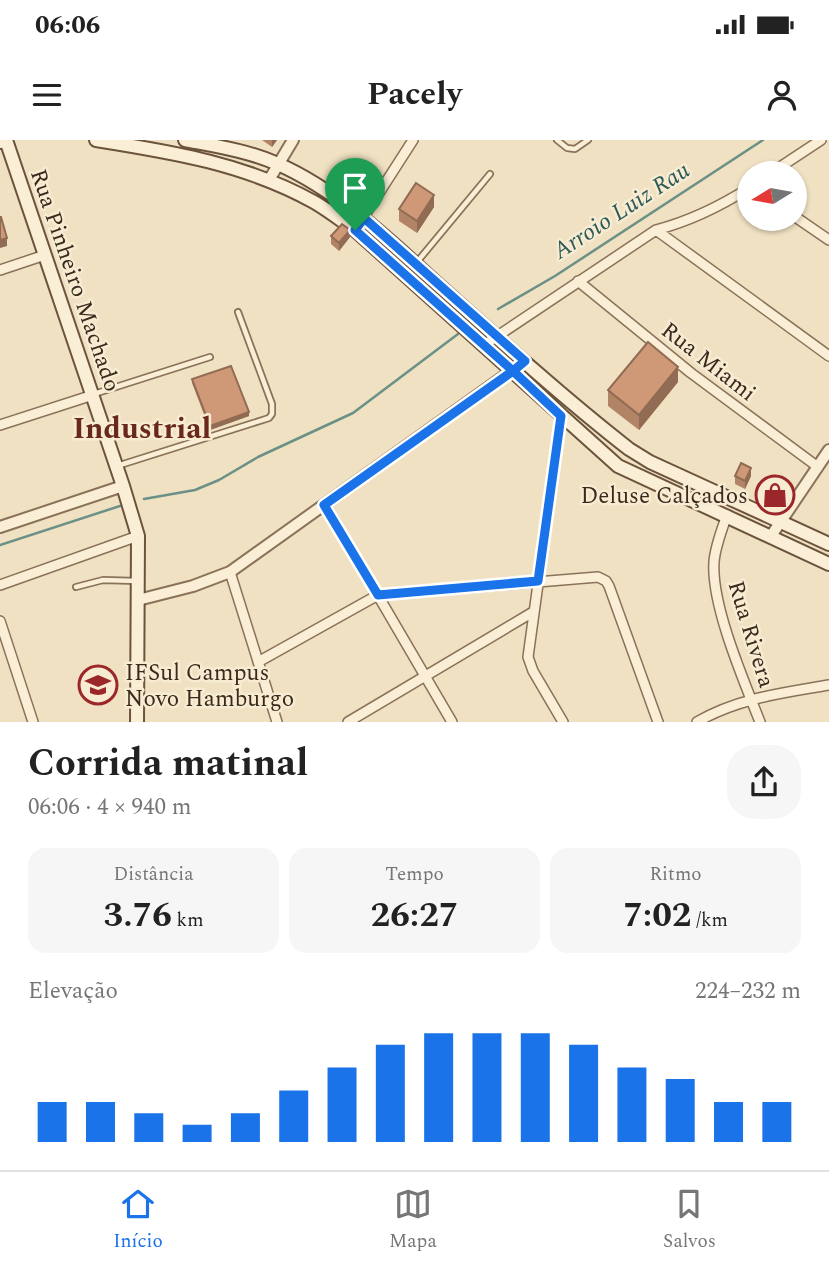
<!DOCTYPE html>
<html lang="pt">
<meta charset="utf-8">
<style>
:root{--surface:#fff;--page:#f6f6f6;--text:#222;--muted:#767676;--line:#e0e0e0;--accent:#1a73e8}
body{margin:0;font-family:Spectral,serif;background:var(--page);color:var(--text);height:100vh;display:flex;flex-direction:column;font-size:26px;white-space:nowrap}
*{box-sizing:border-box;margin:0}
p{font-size:23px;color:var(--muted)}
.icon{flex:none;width:38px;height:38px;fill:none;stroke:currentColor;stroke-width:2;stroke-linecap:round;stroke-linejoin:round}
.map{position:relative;height:582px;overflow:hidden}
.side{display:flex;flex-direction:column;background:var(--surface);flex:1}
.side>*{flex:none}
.needle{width:46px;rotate:259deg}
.controls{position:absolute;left:737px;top:21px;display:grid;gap:14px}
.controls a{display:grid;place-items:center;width:70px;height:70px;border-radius:50%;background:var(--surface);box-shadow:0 2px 5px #0004;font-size:35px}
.pin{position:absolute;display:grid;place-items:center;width:60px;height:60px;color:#fff;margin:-72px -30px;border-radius:50% 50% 50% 0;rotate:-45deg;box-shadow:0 0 7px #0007}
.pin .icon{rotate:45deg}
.round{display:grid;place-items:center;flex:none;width:74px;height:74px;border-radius:28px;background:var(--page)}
.overview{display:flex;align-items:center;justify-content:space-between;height:119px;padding:0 28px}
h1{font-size:38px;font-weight:700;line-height:52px}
.figures{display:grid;grid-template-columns:repeat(3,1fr);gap:10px;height:119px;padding:7px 28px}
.figures div{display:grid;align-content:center;border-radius:18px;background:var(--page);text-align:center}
.figures b{font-size:35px;font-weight:700}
.figures small{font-size:19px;font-weight:400}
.figures p{font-size:19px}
.chart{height:196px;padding:14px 28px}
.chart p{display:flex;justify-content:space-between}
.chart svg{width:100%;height:126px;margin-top:7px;stroke:var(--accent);stroke-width:6}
.status{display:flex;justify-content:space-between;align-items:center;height:49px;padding:0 35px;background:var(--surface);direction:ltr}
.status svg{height:19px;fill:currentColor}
header{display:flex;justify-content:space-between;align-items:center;height:91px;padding:0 28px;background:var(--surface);font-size:32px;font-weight:700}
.tabs{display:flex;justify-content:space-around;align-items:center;height:98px;border-top:2px solid var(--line);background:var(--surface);font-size:19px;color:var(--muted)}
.tabs a{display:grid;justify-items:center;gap:4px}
.tabs .active{color:var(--accent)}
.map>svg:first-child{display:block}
</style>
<div class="status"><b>06:06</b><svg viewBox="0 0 49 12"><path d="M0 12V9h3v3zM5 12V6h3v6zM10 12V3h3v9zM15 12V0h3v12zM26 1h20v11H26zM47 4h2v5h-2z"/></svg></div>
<header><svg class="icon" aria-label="menu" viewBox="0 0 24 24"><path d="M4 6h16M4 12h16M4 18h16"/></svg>Pacely<svg class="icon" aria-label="person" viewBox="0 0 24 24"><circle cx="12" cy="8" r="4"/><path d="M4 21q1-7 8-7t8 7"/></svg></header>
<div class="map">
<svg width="829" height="582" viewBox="0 0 829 582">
<rect width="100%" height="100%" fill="#f0e1c2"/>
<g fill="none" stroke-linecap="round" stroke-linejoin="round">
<path stroke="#6b9187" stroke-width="2.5" d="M498 169 555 136 763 0
M144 359 195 350 219 340 258 317 353 273 458 194
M0 405 123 365"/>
<defs>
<path id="service" d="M557 0 567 8 575 9 588 0
M417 122 490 34
M94 254 210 217
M117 326 269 278 272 274V264L238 172
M76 447 103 440 137 441"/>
<path id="minor" d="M771 33 821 0
M794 76 829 100
M361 81 413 0
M656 90 829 216
M0 130 45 115
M578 141 691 233 818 327
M484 205 656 90C690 81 719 67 749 48
M561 276 528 517 533 531 563 582
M0 285 93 255
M325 365 452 582
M727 375C722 389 715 407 714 422 711 465 744 541 760 582
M230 432 277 582
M0 445 138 396
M0 481 33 582
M258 522 378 455 598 437 606 441 609 446 658 582
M348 582 533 472
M697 582C738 558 783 553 829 545"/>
<path id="tertiary" d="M269 40 293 0
M0 387 123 346
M771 396 829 310
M138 460 193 446 230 432 517 227"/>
<path id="secondary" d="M96 0C172 12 246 24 314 62 328 70 342 81 355 90L618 326 829 424
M185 0C216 6 249 11 278 24 341 52 392 103 443 149 504 204 565 259 629 309L650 322 829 404
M0 2 6 0 123 346 138 396 137 582"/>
</defs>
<use href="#service" stroke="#8a7259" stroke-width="8"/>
<use href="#minor" stroke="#8a7259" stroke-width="12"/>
<use href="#tertiary" stroke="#8a7259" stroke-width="14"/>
<use href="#secondary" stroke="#6c533c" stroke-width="16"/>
<use href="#service" stroke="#faeed6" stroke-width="4.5"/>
<use href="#minor" stroke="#faeed6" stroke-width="9"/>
<use href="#tertiary" stroke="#faeed6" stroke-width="10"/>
<use href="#secondary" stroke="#faeed6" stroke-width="12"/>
</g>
<path fill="#b28466" d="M262 0H277L272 7Z
M434 67 417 93 399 81V69Z
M331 96 350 97 339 111 331 104Z
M192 239 249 276 210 290 192 243Z
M678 242 639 290 608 266V250Z
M735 336H751L745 349 735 344Z"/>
<path fill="#916b53" d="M272 0H277L272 7Z
M434 55V67L417 93V81Z
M350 90V97L339 111V103Z
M7 98V106L0 108V100Z
M678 227V242L639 290V275Z
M249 272V276L210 290V286Z
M751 328V336L745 349V341Z"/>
<path fill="#cf9977" stroke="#916b53" stroke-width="2" d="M416 43 434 55 417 81 399 69Z
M0 77H1L7 98 0 100Z
M342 84 350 90 339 103 331 96Z
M648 202 678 227 639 275 608 250Z
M231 226 249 272 210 286 192 239Z
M741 323 751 328 745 341 735 336Z"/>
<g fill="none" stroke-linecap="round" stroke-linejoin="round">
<defs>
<path id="route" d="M355 90 513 231 324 365 378 455 538 441 561 276 513 231 525 221 364 78 355 90"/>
</defs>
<use href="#route" stroke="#fff" stroke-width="14"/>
<use href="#route" stroke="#1a73e8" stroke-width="9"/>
</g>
<defs>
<symbol id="shop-ring" viewBox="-11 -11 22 22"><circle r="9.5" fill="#f7ebd2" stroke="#9b272a" stroke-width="1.5"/><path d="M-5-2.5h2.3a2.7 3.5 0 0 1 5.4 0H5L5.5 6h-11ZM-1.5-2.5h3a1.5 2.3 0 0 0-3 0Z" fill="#9b272a"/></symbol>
<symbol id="university-ring" viewBox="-11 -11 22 22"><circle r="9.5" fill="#f7ebd2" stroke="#9b272a" stroke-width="1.5"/><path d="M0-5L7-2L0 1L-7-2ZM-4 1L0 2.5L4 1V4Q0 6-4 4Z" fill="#9b272a"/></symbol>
</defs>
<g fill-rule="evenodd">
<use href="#shop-ring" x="753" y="333" width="44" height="44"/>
<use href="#university-ring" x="76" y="523" width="44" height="44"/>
</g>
<g text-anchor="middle" stroke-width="5" stroke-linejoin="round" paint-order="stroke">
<g font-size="23" fill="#3a2a1d" stroke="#f7ebd2">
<text transform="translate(76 140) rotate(71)" y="8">Rua Pinheiro Machado</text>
<text transform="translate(709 221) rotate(38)" y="8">Rua Miami</text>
<text transform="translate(752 494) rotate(73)" y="8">Rua Rivera</text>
</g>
<g font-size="23" fill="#3a2a1d" stroke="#f7ebd2" text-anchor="end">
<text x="748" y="363">Deluse Calçados</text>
<text x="125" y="540" text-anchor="start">IFSul Campus<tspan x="125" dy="26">Novo Hamburgo</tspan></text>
</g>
<g font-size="24" font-style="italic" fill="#2c5a56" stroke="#f7ebd2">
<text transform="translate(621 70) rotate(-33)" y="8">Arroio Luiz Rau</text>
</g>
<g font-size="30" font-weight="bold" fill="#68291b" stroke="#f7ebd2">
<text x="142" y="298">Industrial</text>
</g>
</g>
</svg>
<div class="controls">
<a><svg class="needle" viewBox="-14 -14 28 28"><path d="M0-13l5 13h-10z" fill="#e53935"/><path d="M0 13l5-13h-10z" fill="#767676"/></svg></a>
</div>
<div class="pin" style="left:355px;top:90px;background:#1e9e55"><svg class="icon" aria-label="arrive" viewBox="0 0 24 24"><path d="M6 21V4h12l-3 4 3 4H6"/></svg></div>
</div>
<section class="side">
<div class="overview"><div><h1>Corrida matinal</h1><p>06:06 · 4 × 940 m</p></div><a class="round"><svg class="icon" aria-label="share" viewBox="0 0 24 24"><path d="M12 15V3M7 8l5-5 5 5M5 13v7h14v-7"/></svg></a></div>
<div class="figures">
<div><p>Distância</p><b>3.76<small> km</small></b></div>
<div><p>Tempo</p><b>26:27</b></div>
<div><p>Ritmo</p><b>7:02<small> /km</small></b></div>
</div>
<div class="chart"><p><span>Elevação</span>224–232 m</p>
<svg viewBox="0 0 160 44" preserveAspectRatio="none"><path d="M5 44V30M15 44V30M25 44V34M35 44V38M45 44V34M55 44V26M65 44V18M75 44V10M85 44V6M95 44V6M105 44V6M115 44V10M125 44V18M135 44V22M145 44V30M155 44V30"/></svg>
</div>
</section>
<nav class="tabs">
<a class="active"><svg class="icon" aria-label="home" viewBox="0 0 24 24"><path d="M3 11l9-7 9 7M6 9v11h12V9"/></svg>Início</a>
<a><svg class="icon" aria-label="map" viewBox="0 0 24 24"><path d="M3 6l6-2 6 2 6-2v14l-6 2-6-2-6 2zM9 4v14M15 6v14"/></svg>Mapa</a>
<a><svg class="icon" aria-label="saved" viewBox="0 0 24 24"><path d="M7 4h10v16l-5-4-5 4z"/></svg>Salvos</a>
</nav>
